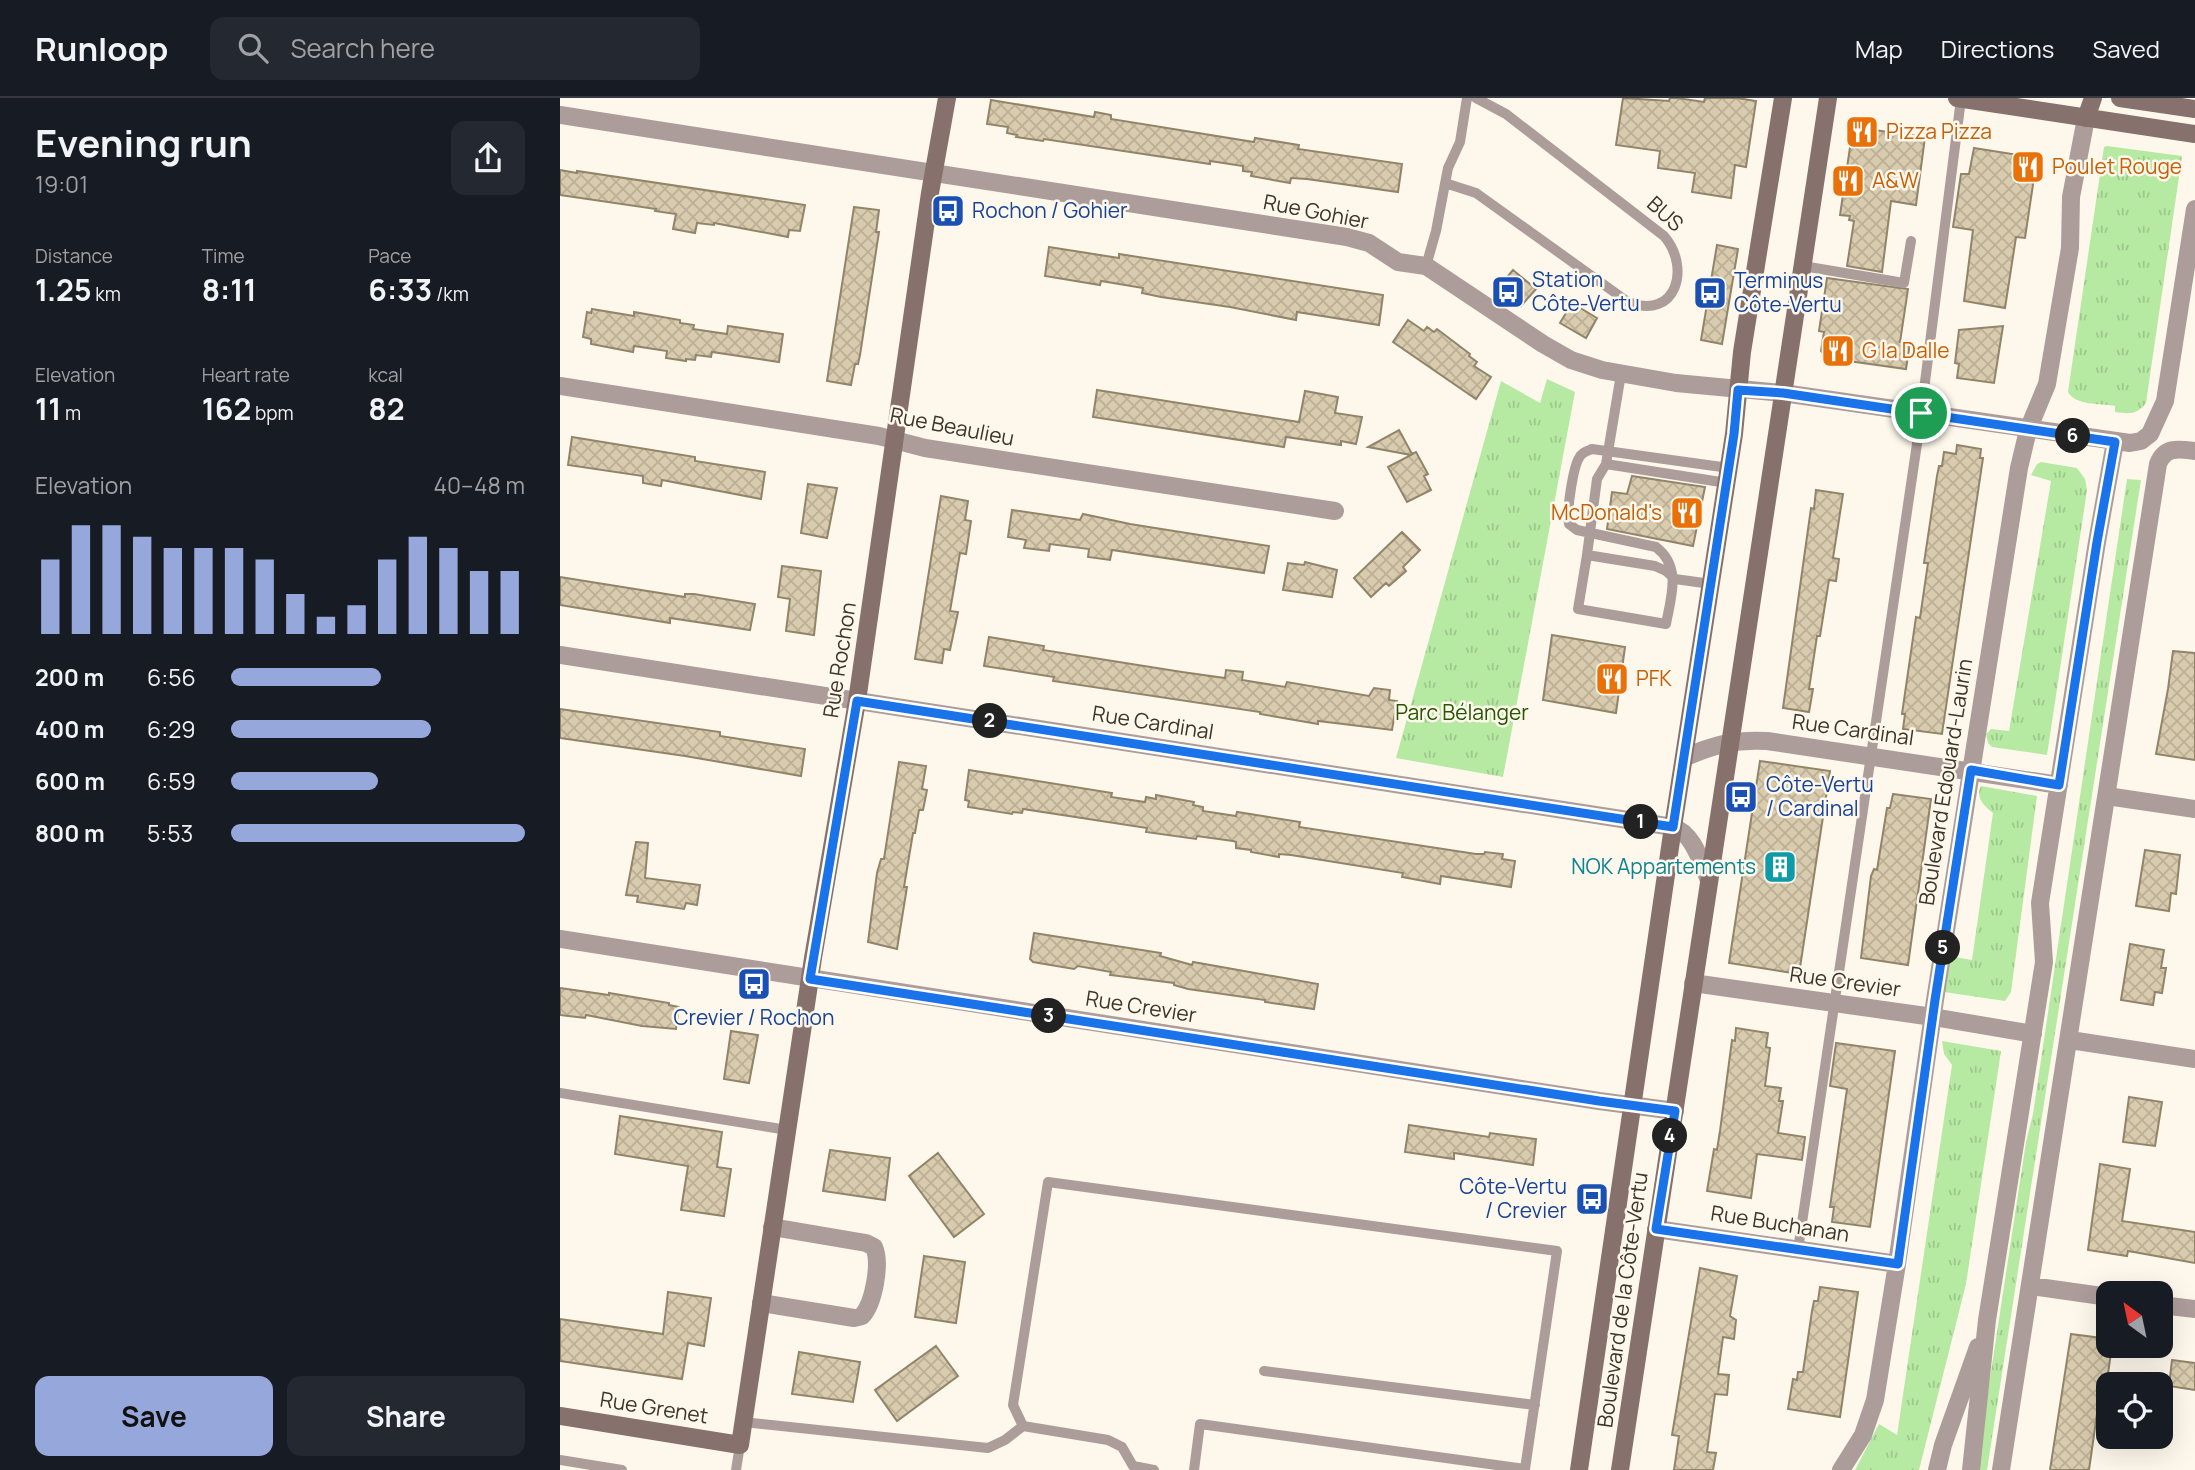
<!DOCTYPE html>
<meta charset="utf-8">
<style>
:root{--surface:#171b24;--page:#242831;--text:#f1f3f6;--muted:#9ea1a6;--line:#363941;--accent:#96a8db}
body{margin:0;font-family:Manrope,sans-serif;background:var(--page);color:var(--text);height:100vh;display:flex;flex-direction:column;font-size:26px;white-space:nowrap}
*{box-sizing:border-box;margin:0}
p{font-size:23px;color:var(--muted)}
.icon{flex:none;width:38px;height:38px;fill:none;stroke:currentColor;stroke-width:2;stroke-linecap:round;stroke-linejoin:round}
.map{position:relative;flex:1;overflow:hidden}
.drawer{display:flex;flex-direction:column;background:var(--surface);width:560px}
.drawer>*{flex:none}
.needle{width:46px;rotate:327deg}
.buttons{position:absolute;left:1536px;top:1183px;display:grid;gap:14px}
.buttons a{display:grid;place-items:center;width:77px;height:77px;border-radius:14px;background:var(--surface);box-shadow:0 7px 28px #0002;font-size:35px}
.pin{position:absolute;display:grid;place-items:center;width:60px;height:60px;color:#fff;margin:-30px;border:4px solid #fff;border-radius:50%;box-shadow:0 2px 7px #0007}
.km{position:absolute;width:35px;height:35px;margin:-18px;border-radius:50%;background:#222;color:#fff;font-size:19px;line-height:35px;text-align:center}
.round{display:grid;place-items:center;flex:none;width:74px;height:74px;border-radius:14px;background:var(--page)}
.overview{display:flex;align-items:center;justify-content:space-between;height:119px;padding:0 35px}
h1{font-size:38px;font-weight:700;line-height:52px}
.metrics{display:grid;grid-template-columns:repeat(3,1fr);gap:10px;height:119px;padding:7px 35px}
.metrics div{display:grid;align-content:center}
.metrics b{font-size:30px;font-weight:700}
.metrics small{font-size:19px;font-weight:400}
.metrics p{font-size:19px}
.chart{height:196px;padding:14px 35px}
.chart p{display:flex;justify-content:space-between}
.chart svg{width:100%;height:126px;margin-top:7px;stroke:var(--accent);stroke-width:6}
.cta{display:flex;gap:14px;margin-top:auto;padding:14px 35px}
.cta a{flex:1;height:80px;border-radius:14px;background:var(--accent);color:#111;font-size:28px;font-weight:700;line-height:80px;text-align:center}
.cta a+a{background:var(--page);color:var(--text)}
ul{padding:0 35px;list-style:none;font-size:23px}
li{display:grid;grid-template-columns:112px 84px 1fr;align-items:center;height:52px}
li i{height:18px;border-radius:9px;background:var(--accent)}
header{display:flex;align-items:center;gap:42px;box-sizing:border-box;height:98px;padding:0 35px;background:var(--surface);border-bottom:2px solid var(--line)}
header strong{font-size:33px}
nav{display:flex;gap:38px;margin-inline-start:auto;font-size:24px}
.search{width:490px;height:63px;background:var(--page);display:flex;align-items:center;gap:18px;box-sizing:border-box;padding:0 24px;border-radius:14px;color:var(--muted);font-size:26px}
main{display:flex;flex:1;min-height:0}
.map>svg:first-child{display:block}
</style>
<header>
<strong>Runloop</strong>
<div class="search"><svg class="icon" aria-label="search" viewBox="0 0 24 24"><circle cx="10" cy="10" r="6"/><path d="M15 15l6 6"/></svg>Search here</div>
<nav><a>Map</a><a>Directions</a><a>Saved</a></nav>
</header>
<main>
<section class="drawer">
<div class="overview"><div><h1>Evening run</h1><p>19:01</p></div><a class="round"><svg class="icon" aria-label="share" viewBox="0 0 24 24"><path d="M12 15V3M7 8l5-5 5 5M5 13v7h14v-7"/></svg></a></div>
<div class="metrics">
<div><p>Distance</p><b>1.25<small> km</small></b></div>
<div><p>Time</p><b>8:11</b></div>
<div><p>Pace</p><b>6:33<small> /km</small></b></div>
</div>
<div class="metrics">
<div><p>Elevation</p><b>11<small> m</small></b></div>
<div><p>Heart rate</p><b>162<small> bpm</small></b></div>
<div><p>kcal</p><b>82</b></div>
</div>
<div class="chart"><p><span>Elevation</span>40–48 m</p>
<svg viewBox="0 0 160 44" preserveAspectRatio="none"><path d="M5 44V18M15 44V6M25 44V6M35 44V10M45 44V14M55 44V14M65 44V14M75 44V18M85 44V30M95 44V38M105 44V34M115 44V18M125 44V10M135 44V14M145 44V22M155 44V22"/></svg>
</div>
<ul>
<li><b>200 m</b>6:56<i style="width:51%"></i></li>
<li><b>400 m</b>6:29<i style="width:68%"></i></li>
<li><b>600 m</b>6:59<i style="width:50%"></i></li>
<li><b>800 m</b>5:53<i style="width:100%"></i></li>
</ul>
<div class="cta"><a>Save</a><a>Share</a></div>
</section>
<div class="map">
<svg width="1635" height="1372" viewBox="0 0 1635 1372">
<defs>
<pattern id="grass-tufts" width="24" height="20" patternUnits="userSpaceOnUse" patternTransform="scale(1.75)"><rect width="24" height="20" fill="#b6e9a2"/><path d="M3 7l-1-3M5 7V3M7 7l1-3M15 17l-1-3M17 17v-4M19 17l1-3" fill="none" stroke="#9dc88c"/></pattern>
<pattern id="building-cross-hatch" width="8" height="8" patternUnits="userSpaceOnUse" patternTransform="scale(1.75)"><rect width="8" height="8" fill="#d9cbae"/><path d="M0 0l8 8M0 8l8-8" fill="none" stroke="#bbaf96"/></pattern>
</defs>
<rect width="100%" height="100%" fill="#fef8ec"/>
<path fill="url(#grass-tufts)" d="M1547 48 1622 58 1586 305C1577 317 1569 316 1555 314V308C1539 305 1516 308 1508 294L1544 49Z
M987 281 1015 294 943 679 836 660 941 283 980 305Z
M1481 364 1517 370 1525 381 1527 392 1487 657 1432 649 1428 645 1426 636 1431 631 1449 633 1491 383 1471 377 1477 366Z
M1567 381 1581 382 1427 1372H1416L1466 1044 1473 1016Z
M1421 688 1477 698 1451 894 1445 903 1384 894 1389 858 1412 862 1433 715C1424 708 1415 699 1421 688Z
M1382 943 1441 953 1406 1186 1359 1372H1295L1319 1326 1337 1337 1392 967 1384 956Z"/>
<path fill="url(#building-cross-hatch)" stroke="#918469" stroke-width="2" d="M1063 0 1109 3 1110 0H1117L1144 4 1145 0H1177L1196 3 1186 69 1175 67 1171 100 1132 94 1135 75 1098 70 1100 53 1056 47Z
M431 2 534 19 535 14 551 17V21L694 44 695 40 739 47 738 51 842 66 838 94 747 81 731 80 730 85 691 78 692 74 683 73V68L650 63V66L484 41 483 43 456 39 457 37 447 35 448 29 427 26Z
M1293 29 1365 39 1356 107 1331 103 1322 174 1287 168 1294 123 1289 122 1290 118 1280 117Z
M1414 50 1477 60 1465 140 1456 139 1445 210 1404 203 1413 132 1393 129 1401 76H1409Z
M0 72 17 75V73L245 107 240 133 229 132 228 139 154 125V127L137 125 135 135 113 131 116 116 95 113 96 111 0 97Z
M294 109 319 112 316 134H319L300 257 298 266H295L291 287 267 283Z
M1157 147 1178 151 1162 246 1141 242Z
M489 149 559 160V156L823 197 819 227 737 214 736 222 670 209 601 199 582 195 583 190 541 183 540 187 485 178Z
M953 172 976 191 961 208 939 189Z
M1267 180 1348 191 1340 244 1350 245 1346 271 1267 260 1261 253 1264 234 1259 233Z
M1012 205 1037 220 1026 240 1000 225Z
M32 211 74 218V214L120 222V225L134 227 133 231 167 236 168 228 223 236 219 264 152 254 151 259 136 257 135 262 126 261V263L106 260 107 253 74 248 73 254 31 246V241L23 239 27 214 31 215Z
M848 222 864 233 867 229 874 234 877 231 910 256 909 258 917 264 914 268 931 279 916 301 833 244Z
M1443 228 1434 285 1397 280 1399 266 1395 265 1399 232Z
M537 292 739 324 745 293 778 299 775 315 802 319 796 346 781 343V347L726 339 724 349 533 319Z
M839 332 852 356 856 354 868 376 864 378 871 392 847 404 828 369 851 357 808 349Z
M12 339 135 359V363L205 374 201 401 102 382 101 388 83 385V378L8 367Z
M1397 347 1421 351 1420 360H1423L1382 636 1343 631 1345 616H1342L1356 519 1360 520 1368 465H1364L1377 378 1379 368H1382L1384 354 1396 356Z
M1072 378 1145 389 1133 448 1047 431 1052 394 1067 396Z
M248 386 277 390 267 440 241 435Z
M1256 392 1283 396 1273 460 1279 461 1276 483 1269 482 1260 538H1257L1249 591H1253L1249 614 1223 610 1251 410 1254 411Z
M381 398 408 403 405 422 411 423 406 456 400 455 390 513 398 514 390 552 384 551 382 565 355 561Z
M452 412 520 422 523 416 570 426 709 448 704 475 552 452 550 462 528 459 529 451 490 446 489 453 464 450 466 442 448 439Z
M842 434 860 452 843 469 846 473 829 488 826 485 811 499 794 480Z
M745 464 777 472 772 499 723 492 728 465 744 467Z
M222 468 261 473 254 537 226 533 230 501 218 499Z
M0 479 125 499V496H134L195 506 190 532 110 520V525L0 507Z
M992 537 1065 549 1056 615 983 602Z
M429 539 484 548 483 552 622 574 665 580 666 572 683 574 682 582 725 589 727 584 809 598 814 590 830 592 829 602 837 603 832 632 758 623V626L700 616V614L493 583 494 579 424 568Z
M1613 553 1635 555V662L1596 656 1608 591Z
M0 611 160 634V638L245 651 241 678 125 658 0 640Z
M1200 663 1270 673 1239 876 1169 865Z
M339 664 366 668 362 691 367 692 363 712H359L355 735H353L344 789H347L337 851 308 844 317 775 321 761H324Z
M409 672 552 695 551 699 585 704 586 699 596 701V697L634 704 633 707 643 709V713L676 718 677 714 740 724 739 729 916 756H924L925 754 943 756 942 761 955 763 951 789 881 778 880 786 842 779 843 775 731 757 719 756V759L691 754V752L676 750V744L673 743 637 738 636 741 586 734 587 730 463 711 462 715 453 714 452 716 408 709 409 703 405 702Z
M1333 696 1371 701 1348 867 1301 860 1311 778 1314 771 1317 772 1327 710H1330Z
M76 744 88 745 85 780 140 787 137 807 126 805 124 811 77 804 78 798 66 797Z
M1585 752 1620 757 1616 796 1611 795 1609 813 1576 808Z
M474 835 601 855 600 858 632 867 633 864 758 886 754 911 705 904V902L628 891 614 887V885L550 877 551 874 518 868 514 871 473 864 470 861Z
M1570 846 1604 852 1601 870H1606L1602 895 1595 894 1593 907 1561 902Z
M0 890 49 897V895L109 905V907L119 909 116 931 82 928 26 917 25 920 0 917Z
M1176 930 1208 935 1206 949 1210 950 1205 988 1221 990 1219 1003H1223L1218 1035 1245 1039 1242 1062 1197 1056 1191 1100 1147 1093 1154 1051 1157 1052 1160 1033 1172 942 1175 943Z
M171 933 198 937 189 985 164 981Z
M1276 945 1335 953 1310 1129 1272 1124 1274 1109H1270L1287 991 1270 988Z
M1569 999 1602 1004 1595 1048 1563 1044Z
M60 1018 162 1034 157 1069 171 1071 164 1118 121 1112 128 1068 55 1056Z
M849 1027 929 1039 930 1035 976 1041 973 1067 894 1055V1061L845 1054Z
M270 1052 330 1060 325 1102 263 1093Z
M378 1055 424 1116 394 1139 349 1078Z
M1540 1066 1570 1071 1562 1123 1635 1134V1165L1568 1153 1567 1158 1528 1152Z
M364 1158 405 1164 396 1225 355 1219Z
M1140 1170 1177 1178 1170 1218 1176 1222 1174 1241 1163 1239 1158 1276 1169 1277 1167 1297 1155 1296 1147 1354 1156 1355 1153 1372H1114L1119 1338 1112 1337Z
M1260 1189 1298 1194 1280 1319 1228 1311 1233 1281 1237 1282 1238 1274H1243L1252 1213 1254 1203H1258Z
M108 1194 151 1200 144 1248 128 1245 122 1281 0 1263V1221L103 1236Z
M1511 1236 1549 1241V1248H1552L1544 1303 1539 1302 1529 1372H1490Z
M376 1248 398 1278 337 1323 315 1292Z
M239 1254 300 1264 293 1304 232 1296Z
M1612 1262 1635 1265V1292L1609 1288Z"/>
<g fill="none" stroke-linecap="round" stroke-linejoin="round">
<path stroke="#ad9d9a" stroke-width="10" d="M885 85 916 95 1068 204C1117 223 1131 169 1104 138L946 16 916 0
M866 168 876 133 888 70 900 44 907 0
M1243 168 1344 185 1351 143
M1046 366 1167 385
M1027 457 1037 381 1046 366 1061 276
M1151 486 1115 481 1106 473 1095 468 1027 457 1018 511 1106 526C1111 499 1122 469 1096 449L1017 432 1009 426C1006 415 1013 370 1019 360 1022 354 1027 353 1032 351L1169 370
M0 995 227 1032
M1238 1152 1358 339 1401 1
M704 1273 975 1307
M183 1324 428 1350 445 1342 463 1328 548 1342 562 1349 573 1368 594 1372
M463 1328 453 1307 488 1084 997 1153 965 1371 640 1326 634 1372
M0 1362 62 1372
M176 1372 180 1347"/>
<path stroke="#ad9d9a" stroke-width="18" d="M0 17 787 139 809 145 838 164 866 168 983 246 1011 262 1042 272 1116 285 1223 295 1570 345 1581 343 1590 336 1605 303 1635 111
M0 288 319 338 365 350 775 413
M0 557 1113 729C1133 735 1141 764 1149 782
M1124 660C1152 647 1176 641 1207 643L1499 687
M1547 698 1635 711
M0 841 1039 1003 1115 1013
M1133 885 1373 919 1473 936
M1510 942 1635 961
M1096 1131 1337 1166
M1471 1188 1549 1199
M201 1205 294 1220 302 1218C314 1205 321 1165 314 1149L306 1145 212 1129
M1601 1207 1635 1211
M1281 1372 1303 1337 1315 1302 1337 1166 1375 902 1459 370 1468 332 1487 286 1510 150 1511 99 1526 20
M1377 1372 1383 1347 1418 1249
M1411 1372 1427 1222 1484 864 1480 805 1537 444 1555 344
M1441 1372 1598 366C1605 348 1619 351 1635 353"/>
<path stroke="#87716d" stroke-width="18" d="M1397 0 1635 36
M1560 0 1635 11
M1526 20 1533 0
M0 1318 180 1347 253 860 297 603 370 95 387 0
M1019 1372 1113 729 1174 336 1182 254 1223 0
M1060 1372 1268 0"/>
</g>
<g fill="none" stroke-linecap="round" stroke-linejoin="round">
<defs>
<path id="route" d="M1178 292 1223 295 1555 344 1537 444 1499 687 1411 672 1375 902 1338 1166 1096 1131 1115 1013 1039 1003 250 881 297 603 1113 729 1174 336Z"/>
</defs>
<use href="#route" stroke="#fff" stroke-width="14"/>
<use href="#route" stroke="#1a73e8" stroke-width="9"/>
</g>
<defs>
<symbol id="restaurant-square" viewBox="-11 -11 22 22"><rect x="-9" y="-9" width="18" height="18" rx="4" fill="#e8710a" stroke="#fef8ec"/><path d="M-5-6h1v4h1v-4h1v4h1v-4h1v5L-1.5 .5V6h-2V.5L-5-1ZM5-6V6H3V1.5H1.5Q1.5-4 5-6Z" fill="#fff"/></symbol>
<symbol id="bus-square" viewBox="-11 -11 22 22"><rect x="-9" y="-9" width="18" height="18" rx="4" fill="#1a4fb4" stroke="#fef8ec"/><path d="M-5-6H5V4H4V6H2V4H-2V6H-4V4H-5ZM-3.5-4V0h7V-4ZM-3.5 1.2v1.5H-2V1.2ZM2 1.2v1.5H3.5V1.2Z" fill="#fff"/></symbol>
<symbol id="building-square" viewBox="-11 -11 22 22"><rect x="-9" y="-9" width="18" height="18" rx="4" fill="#0f9aa8" stroke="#fef8ec"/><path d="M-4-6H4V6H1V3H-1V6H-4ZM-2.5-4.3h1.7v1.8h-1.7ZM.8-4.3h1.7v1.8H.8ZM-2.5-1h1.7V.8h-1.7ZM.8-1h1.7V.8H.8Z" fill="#fff"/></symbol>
</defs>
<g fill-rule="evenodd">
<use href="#restaurant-square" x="1283" y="15" width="38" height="38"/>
<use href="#restaurant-square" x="1449" y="50" width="38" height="38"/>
<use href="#restaurant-square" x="1269" y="64" width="38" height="38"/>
<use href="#bus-square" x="369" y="94" width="38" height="38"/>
<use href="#bus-square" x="929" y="175" width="38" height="38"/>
<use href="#bus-square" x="1131" y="176" width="38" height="38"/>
<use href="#restaurant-square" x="1259" y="234" width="38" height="38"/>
<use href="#restaurant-square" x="1108" y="396" width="38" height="38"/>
<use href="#restaurant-square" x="1033" y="562" width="38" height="38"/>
<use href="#bus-square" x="1162" y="680" width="38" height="38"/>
<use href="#building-square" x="1201" y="750" width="38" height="38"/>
<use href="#bus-square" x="175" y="867" width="38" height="38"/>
<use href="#bus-square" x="1013" y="1082" width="38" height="38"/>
</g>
<g text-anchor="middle" stroke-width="5" stroke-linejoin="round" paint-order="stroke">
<g font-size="21" fill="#c56008" stroke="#fef8ec" text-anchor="start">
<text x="1326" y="41">Pizza Pizza</text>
<text x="1492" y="76">Poulet Rouge</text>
<text x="1312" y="90">A&amp;W</text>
<text x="1302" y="260">G la Dalle</text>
<text x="1102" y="422" text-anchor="end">McDonald's</text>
<text x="1076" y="588">PFK</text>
</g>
<g font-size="21" fill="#164399" stroke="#fef8ec" text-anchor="start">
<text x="412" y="120">Rochon / Gohier</text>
<text x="972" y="189">Station<tspan x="972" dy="24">Côte-Vertu</tspan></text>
<text x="1174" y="190">Terminus<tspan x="1174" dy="24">Côte-Vertu</tspan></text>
<text x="1206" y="694">Côte-Vertu<tspan x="1206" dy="24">/ Cardinal</tspan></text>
<text x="194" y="927" text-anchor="middle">Crevier / Rochon</text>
<text x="1007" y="1096" text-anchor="end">Côte-Vertu<tspan x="1007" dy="24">/ Crevier</tspan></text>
</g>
<g font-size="21" fill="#3b352a" stroke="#fef8ec">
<text transform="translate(756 114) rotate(11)" y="7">Rue Gohier</text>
<text transform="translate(1105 116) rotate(42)" y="7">BUS</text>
<text transform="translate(392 329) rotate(11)" y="7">Rue Beaulieu</text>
<text transform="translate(280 562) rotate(-81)" y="7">Rue Rochon</text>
<text transform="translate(593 625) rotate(9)" y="7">Rue Cardinal</text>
<text transform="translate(1293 632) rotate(8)" y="7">Rue Cardinal</text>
<text transform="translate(1386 684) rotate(-81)" y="7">Boulevard Edouard-Laurin</text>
<text transform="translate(1285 884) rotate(8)" y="7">Rue Crevier</text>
<text transform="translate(581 909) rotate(9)" y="7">Rue Crevier</text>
<text transform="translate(1220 1126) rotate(9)" y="7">Rue Buchanan</text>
<text transform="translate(1063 1202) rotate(-82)" y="7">Boulevard de la Côte-Vertu</text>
<text transform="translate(94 1310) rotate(9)" y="7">Rue Grenet</text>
</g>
<g font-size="21" fill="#245604" stroke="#fef8ec">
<text x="902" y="622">Parc Bélanger</text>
</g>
<g font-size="21" fill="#0d838f" stroke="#fef8ec" text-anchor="end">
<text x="1196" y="776">NOK Appartements</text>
</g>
</g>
</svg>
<div class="buttons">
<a><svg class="needle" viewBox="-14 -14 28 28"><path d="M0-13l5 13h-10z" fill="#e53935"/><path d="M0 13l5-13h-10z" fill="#9ea1a6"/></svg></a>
<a><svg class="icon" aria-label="locate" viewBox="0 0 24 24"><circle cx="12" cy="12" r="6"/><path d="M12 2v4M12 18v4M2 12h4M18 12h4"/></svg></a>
</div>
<div class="pin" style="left:1361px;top:315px;background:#1e9e55"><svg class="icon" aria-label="arrive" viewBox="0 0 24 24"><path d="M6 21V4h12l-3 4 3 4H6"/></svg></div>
<b class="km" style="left:1081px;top:724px">1</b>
<b class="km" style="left:430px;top:623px">2</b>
<b class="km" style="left:489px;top:918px">3</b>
<b class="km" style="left:1110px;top:1038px">4</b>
<b class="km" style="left:1383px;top:850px">5</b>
<b class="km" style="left:1513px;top:338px">6</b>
</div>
</main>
